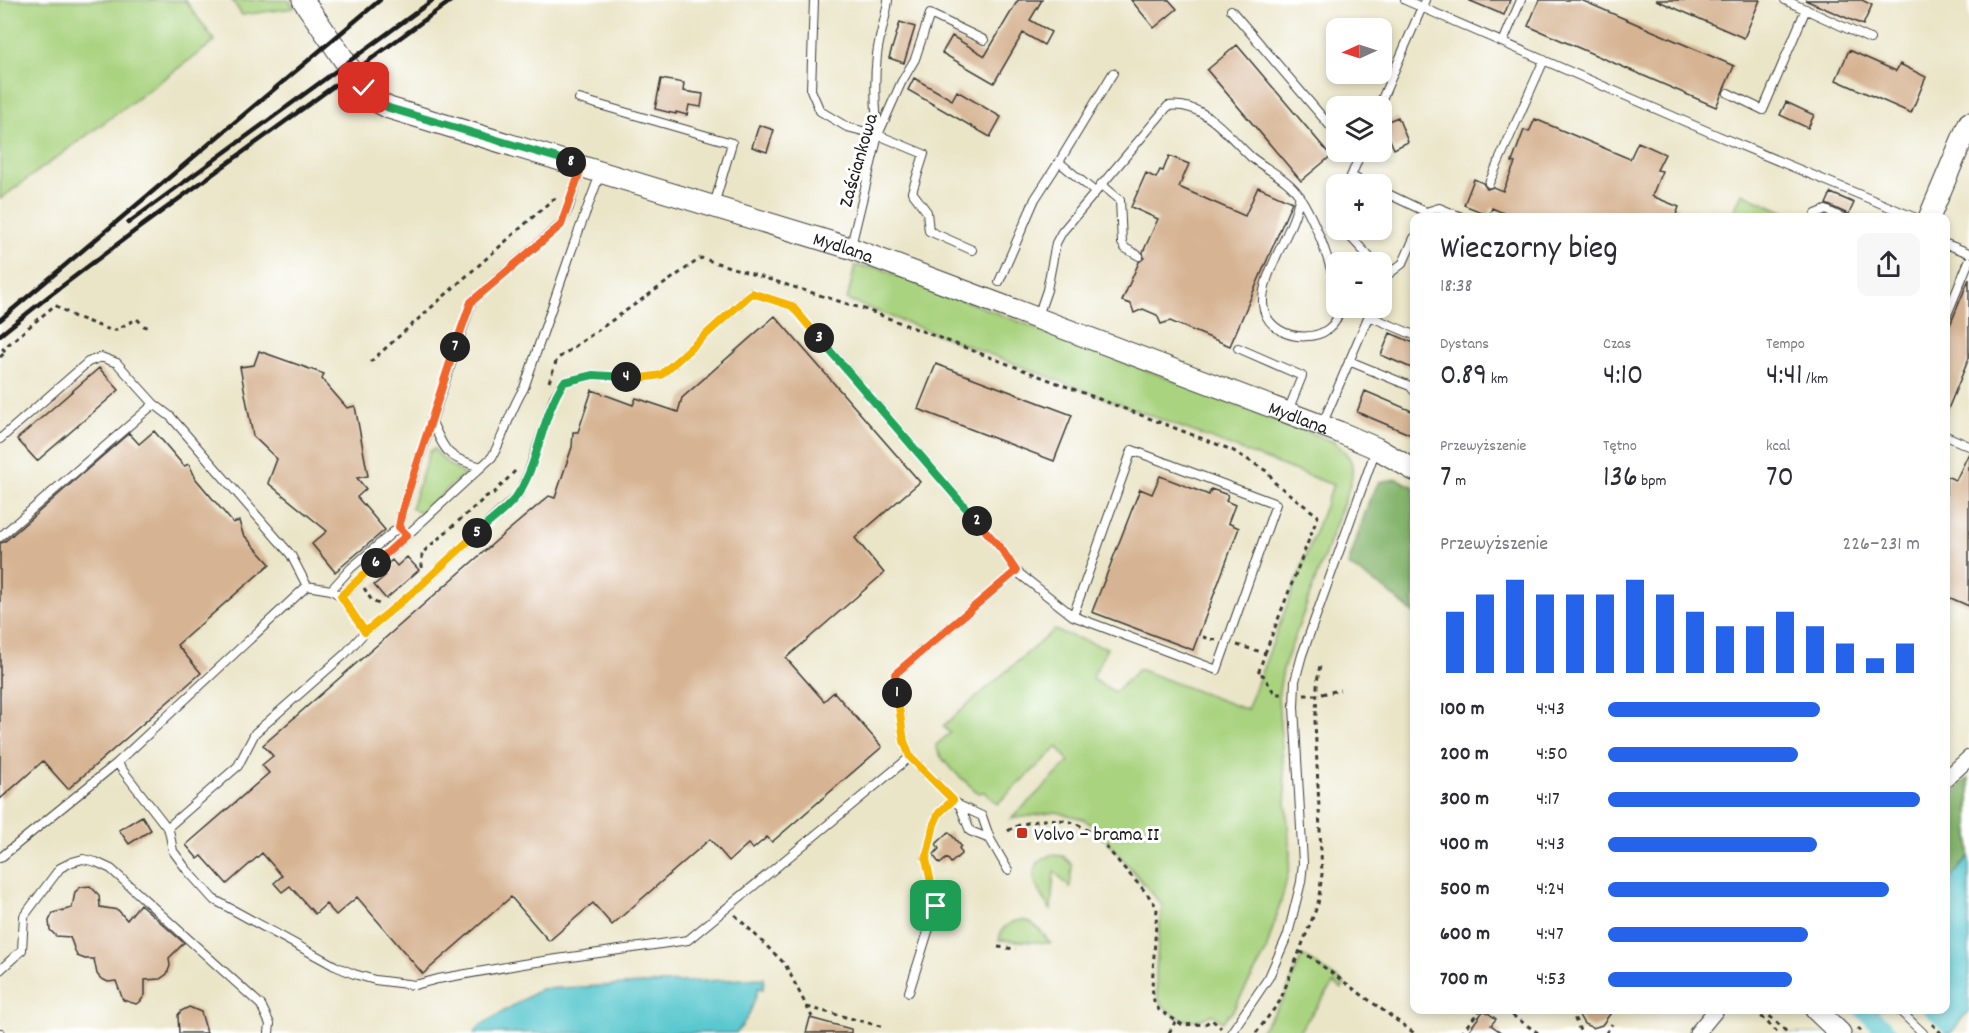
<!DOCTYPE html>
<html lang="pl">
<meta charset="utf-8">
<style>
:root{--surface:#fff;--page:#f7f7f7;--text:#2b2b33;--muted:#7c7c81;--accent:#2563eb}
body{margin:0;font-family:Dekko,sans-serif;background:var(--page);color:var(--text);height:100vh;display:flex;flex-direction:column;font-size:22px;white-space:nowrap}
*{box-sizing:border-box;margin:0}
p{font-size:20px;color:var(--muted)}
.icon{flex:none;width:33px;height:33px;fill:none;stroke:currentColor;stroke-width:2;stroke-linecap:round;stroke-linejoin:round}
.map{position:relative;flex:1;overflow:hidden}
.details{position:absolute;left:1410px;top:213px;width:540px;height:801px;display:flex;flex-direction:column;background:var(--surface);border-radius:12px;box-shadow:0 3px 9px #0003}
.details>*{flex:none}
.needle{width:39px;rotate:267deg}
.tools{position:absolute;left:1326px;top:18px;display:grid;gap:12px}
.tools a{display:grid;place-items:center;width:66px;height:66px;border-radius:12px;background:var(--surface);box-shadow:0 3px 9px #0003;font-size:30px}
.pin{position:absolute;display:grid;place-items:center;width:51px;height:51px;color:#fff;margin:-26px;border-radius:12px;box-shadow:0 3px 9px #0006}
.km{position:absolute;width:30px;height:30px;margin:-15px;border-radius:50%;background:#222;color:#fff;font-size:16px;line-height:30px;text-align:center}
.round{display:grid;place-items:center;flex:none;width:63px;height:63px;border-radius:12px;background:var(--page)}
.overview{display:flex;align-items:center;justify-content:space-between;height:102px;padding:0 30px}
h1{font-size:33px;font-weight:600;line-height:45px}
.figures{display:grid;grid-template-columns:repeat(3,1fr);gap:9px;height:102px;padding:6px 30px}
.figures div{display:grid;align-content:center}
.figures b{font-size:30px;font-weight:600}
.figures small{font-size:16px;font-weight:400}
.figures p{font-size:16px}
.chart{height:168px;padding:12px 30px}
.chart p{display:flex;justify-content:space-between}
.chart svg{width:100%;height:108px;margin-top:6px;stroke:var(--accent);stroke-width:6}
ul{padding:0 30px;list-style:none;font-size:20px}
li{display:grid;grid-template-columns:96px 72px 1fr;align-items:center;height:45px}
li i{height:15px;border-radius:8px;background:var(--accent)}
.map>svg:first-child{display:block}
</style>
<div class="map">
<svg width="1969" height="1033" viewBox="0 0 1969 1033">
<rect width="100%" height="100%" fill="#fff"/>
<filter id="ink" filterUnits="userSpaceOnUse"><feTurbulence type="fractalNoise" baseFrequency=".0167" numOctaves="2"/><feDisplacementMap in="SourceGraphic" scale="12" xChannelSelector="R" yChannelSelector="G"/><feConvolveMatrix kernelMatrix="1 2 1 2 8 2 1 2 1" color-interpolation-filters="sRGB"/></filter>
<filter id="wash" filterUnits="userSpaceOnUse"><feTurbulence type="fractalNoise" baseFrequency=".008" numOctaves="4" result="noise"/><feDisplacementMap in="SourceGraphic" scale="24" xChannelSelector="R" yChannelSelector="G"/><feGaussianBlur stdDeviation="1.35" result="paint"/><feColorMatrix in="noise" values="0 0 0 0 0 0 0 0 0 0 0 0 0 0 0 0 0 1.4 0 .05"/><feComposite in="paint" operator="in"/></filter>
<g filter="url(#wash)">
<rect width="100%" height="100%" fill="#eae5c7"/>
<path fill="#a9d37f" stroke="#62784e" stroke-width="1.5" d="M0 0H185L215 41 0 199Z
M232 0H289L294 8 242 15Z
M1742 193 1789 214 1788 217H1731Z
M855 266 879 268 1334 442C1353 457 1356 465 1349 488L1283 669 1278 697 1290 853 1289 869 1284 891 1265 954 1232 1012 1222 1022 1212 1014C1201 1021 1187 1023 1176 1016 1169 1011 1163 1008 1159 1000 1152 982 1160 927 1162 905L1097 829 1083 819 1056 812 1011 819 1069 762 1058 747 997 804 984 792 978 793C966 781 939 762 936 745L950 733 943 726 1054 630 1107 648 1092 679 1115 692 1139 669 1247 710 1333 485 847 300Z
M434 449 448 464 464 474 421 513 411 508 430 451Z
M1051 855 1063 856 1072 865 1070 888 1054 871 1051 910C1038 893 1020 866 1051 855Z
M1021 920C1036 922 1041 932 1050 943L999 940C1001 927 1009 922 1021 920Z
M1304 956 1345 984 1342 989 1334 983 1298 1033H1259L1283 1000 1301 958Z"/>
<path fill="#86b56e" stroke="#516845" stroke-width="1.5" d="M1397 479 1414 487V614L1387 591 1348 565 1369 501 1379 482Z
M1969 778V856L1946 884V797Z"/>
<path fill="#5ac8cf" stroke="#3b7276" stroke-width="1.5" d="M1969 856V1010L1951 1033H1785L1809 1010H1946V884Z
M764 978 763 989 758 988C754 1004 748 1021 736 1033H474L481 1025 541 989Z"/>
<path fill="#eae5c7" d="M1805 1010H1851L1875 1033H1782Z
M1878 1010H1921L1945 1033H1901Z"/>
<g id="blocks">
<path fill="#d6b392" d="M1018 0H1042L1030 20 1051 32 1044 45 1023 33 994 83 942 53 952 36 985 56Z
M1131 0H1169L1177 9 1154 28Z
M1468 0H1510L1504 15Z
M1539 0H1581L1734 66 1716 107 1528 26Z
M1656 0H1760L1744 38Z
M1805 0H1862L1872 5 1863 25Z
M900 22 915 27 904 63 889 58Z
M1237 45 1331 156 1301 181 1207 70Z
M1849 50 1896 71 1900 64 1926 77 1911 113 1836 80Z
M914 78 952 100 957 91 1001 117 990 137 908 90Z
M661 79 684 83 683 91 703 94 701 107 689 105 687 115 676 112V114L655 109Z
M1786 102 1814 115 1808 128 1780 115Z
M1398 117 1408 142 1394 149 1383 123Z
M1535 119 1630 159 1638 142 1665 154 1657 170 1662 171 1652 196 1679 207 1675 218H1515L1492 208 1489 215 1464 205 1474 179 1483 183 1487 189 1493 187 1503 191 1515 163 1512 162 1524 130 1529 132Z
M759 125 774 130 767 152 752 147Z
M1169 156 1189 164 1179 187 1245 216 1258 187 1292 202 1230 346 1170 321 1161 324 1157 315 1143 309 1134 313 1131 304 1122 301 1139 262 1144 258 1143 252 1158 219 1131 207 1146 173 1156 178 1160 170 1163 171Z
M1831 193 1854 203 1848 216 1846 213 1826 204Z
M1969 279V358L1946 414V335Z
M775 316 920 482 855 538 884 573 786 658 824 701 834 692 882 747 772 842 767 837 753 849 748 844 729 861 710 839 612 925 593 903 549 941 511 897 423 974 357 897 336 915 326 904 315 914 290 886 282 892 274 883 282 876 262 853 227 884 202 856 198 859 186 845 269 773 262 765 273 756 263 745 504 534 549 496 555 498 572 447 573 432H578L592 390 633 405 636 398 678 412 682 398Z
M1390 333 1414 343V369L1381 355Z
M259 351 324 374 322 379 347 408 355 406 368 476 357 478 366 489 357 497 385 530 335 572 312 544 327 531 268 483 277 459 253 436 240 367 254 365Z
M936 364 1072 415 1054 461 918 409Z
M99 368 119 390 37 461 17 439Z
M1365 391 1414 412V436L1357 412Z
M154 431 184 466 189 464 196 479 233 523 239 521 243 534 270 564 177 645 201 673 68 789 43 761 0 799V543L4 542 129 433 139 444Z
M1969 453V606L1946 596V476L1956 480Z
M1160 476 1209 495 1211 489 1228 495 1226 501 1235 505 1228 523 1239 528 1193 650 1092 612 1140 489 1152 494Z
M407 557 419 570 386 599 374 585 385 576 380 571 392 560 397 566Z
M142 816 151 830 129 844 119 830Z
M949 832 961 846 959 848 962 853 951 863 947 858 940 864 933 855 939 849 936 844Z
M90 886 99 895 100 907 118 910 127 920 140 904 184 943 169 958 170 966 167 974 160 979 145 980V995L140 1002 136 1004 123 1000 116 981 108 982 100 978 97 974 94 959H85L77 956 70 937 56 936 50 930 49 921 53 913 72 908 75 892 81 887Z
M189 1007 201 1012 207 1033H179L178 1015 181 1011Z
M1484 1010 1496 1019 1491 1025 1502 1033H1467Z
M1576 1010H1613L1602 1025 1593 1028 1584 1024Z
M810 1018 851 1029V1033H806Z"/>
</g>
</g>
<g filter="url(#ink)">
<use href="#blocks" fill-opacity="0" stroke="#3b3a36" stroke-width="1.5"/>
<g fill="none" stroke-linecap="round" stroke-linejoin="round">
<defs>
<path id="lane" d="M814 0 811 90 820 111 847 127 878 135 924 154 912 192 927 212 929 231 972 250
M1405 0 1716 135 1916 218
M1785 0 1870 39
M1231 10 1336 133
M1503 42 1521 0
M1728 93 1763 110 1806 9
M579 99 732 143 714 205
M1379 106 1425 0
M878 134C875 107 874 81 877 55 879 36 886 19 888 0
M1351 176 1368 184
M1489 183 1544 60
M1101 184 1120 200 1122 243 1125 248 1139 256
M1348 184 1361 152
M1382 191 1426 212 1423 218
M1095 192 1059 162 1113 73
M1300 196C1298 202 1297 208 1295 214 1287 240 1257 283 1264 310 1274 346 1338 345 1339 308
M1426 212 1439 208 1464 218
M1336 215 1335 219 1336 221
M1813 218 1816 214 1826 210 1843 218
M1344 230 1374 262
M1946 244 1969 253
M851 246 878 135 901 83 915 59 930 14 984 40
M1382 271 1386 276 1382 285
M1386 276 1403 263 1414 238
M999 282 1035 199 1059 162
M1038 316 1047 290 1056 243 1062 232 1168 106C1204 101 1227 135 1251 157 1267 170 1289 179 1300 197 1317 224 1328 257 1336 287
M1369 316 1414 335
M1946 317 1969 261
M1238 348 1302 376 1288 411
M1349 361 1410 386 1414 391
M431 420C446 452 446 458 482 467
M1322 425 1372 308
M1946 436 1969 446
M0 439 88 362 101 357 117 363 154 404 171 417 291 555 307 586
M407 535 399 527 402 511 472 301 561 224 569 207 581 167
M0 537 154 404
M1016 571 1073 616 1217 670 1276 504 1132 450 1073 616
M307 586 331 590 341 596 365 632 419 587 518 495 528 474 554 397 564 382 593 375 641 378 661 375 752 293 792 306 1002 550 1016 571 895 674 904 741 910 757 953 800 960 806 982 816 990 839 1008 870
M331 590 351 568 399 527
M341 596 492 457C505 434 510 410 524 388L572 249 600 174
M117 763 169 830 173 851 187 870 213 899 335 966 354 974 375 980 415 985 438 979 523 964 688 940 910 757
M960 806 970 831 990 839
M167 828 238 766 255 733 345 654 365 632
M0 858 117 763 307 586
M0 970 22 950 24 916 60 868 72 862 83 859 96 862 111 869 261 1005 270 1024 269 1033
M909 992 936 906 926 859 934 824 939 813 953 800
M1899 1010 1923 1033
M0 1033H1
M1231 1033 1269 977 1288 934 1301 882 1303 863 1294 707 1295 681 1302 655 1376 449"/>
<path id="street" d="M1946 779 1969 758
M1697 1033 1716 1010"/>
<g id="secondary">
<path id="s1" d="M303 0 364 89 374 100 389 108 850 248 1339 432 1376 448 1414 470"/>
<path d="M1929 218 1969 123"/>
<path d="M1816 1010 1840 1033"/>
</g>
</defs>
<use href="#lane" stroke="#3b3a36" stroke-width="10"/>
<use href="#street" stroke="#3b3a36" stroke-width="17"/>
<use href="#secondary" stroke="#3b3a36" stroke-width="23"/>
<path stroke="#3b3a36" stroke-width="3" stroke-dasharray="4.5 4.5" stroke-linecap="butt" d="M0 357 6 352 3 349 55 305 73 316 113 331 137 319 144 326 150 328
M370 362 552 200 559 197
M549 382 557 359 701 258 867 310 1232 450 1268 472 1275 483 1318 516 1265 653
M422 568V553L487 496 494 493 516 470
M364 588 372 601 379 604
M1203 637 1216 640
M1237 645 1265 653 1258 674 1263 675 1275 694H1283
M1304 695H1317L1340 690
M1008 831C1018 824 1027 823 1038 821 1082 813 1099 839 1125 869 1136 882 1149 894 1157 908L1152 987 1154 1001 1159 1010 1183 1025 1205 1024 1212 1020 1221 1028
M735 915 785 964 812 1017
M998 947 1016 949
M1300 952 1306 954 1414 1033
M807 1007 884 1027
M1505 1010 1538 1033
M1571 1010 1581 1033
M1759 1010 1757 1012 1778 1033
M1763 1010 1788 1033
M1932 1024 1941 1033
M1858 1028 1863 1033
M1169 1033 1175 1022
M1256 1033 1280 1001 1318 904 1322 874 1315 721C1318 703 1315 684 1320 666
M1461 1033 1480 1010
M1606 1033 1612 1024"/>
<use href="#lane" stroke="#fff" stroke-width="8"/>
<use href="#street" stroke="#fff" stroke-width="15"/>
<use href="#secondary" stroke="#fff" stroke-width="21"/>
<path stroke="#1c1c1c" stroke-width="4.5" d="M128 223 433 0
M0 320 380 0
M0 335 49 296 136 230 452 0"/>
</g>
</g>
<g fill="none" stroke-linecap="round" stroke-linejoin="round" filter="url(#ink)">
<defs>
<path id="split-1" d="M897 693 904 741 910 757 953 800 939 813 934 824 926 859 936 906"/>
<path id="split-2" d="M897 693 895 674 1016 571 1002 550 977 521"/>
<path id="split-3" d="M819 338 977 521"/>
<path id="split-4" d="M626 377 641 378 661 375 752 293 792 306 819 338"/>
<path id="split-5" d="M477 533C489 522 510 507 518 494 540 461 541 416 564 382L593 375 626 377"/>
<path id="split-6" d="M376 563 341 596 365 632 419 587 477 533"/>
<path id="split-7" d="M376 563 407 535 399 527 402 511 455 347"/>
<path id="split-8" d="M455 347 471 302 561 225 582 166 571 162"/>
<path id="split-9" d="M364 88 374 100 389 108 571 162"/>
</defs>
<use href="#split-1" stroke="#fff" stroke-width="12"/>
<use href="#split-2" stroke="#fff" stroke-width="12"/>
<use href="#split-3" stroke="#fff" stroke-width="12"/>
<use href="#split-4" stroke="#fff" stroke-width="12"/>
<use href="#split-5" stroke="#fff" stroke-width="12"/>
<use href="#split-6" stroke="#fff" stroke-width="12"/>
<use href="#split-7" stroke="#fff" stroke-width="12"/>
<use href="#split-8" stroke="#fff" stroke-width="12"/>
<use href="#split-9" stroke="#fff" stroke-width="12"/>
<use href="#split-1" stroke="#f5b400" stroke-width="8"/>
<use href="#split-2" stroke="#f0652b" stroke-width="8"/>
<use href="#split-3" stroke="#22a559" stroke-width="8"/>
<use href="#split-4" stroke="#f5b400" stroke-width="8"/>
<use href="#split-5" stroke="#22a559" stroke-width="8"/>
<use href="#split-6" stroke="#f5b400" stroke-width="8"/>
<use href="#split-7" stroke="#f0652b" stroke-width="8"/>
<use href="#split-8" stroke="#f0652b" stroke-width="8"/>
<use href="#split-9" stroke="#22a559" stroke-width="8"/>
</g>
<rect fill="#c8321e" stroke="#fff" stroke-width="2" x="1016" y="827" width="12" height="12" rx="3"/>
<g text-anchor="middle" stroke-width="6" stroke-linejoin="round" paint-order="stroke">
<g font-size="20" fill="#1c1c1c" stroke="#fff">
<text transform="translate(857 160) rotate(-74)" y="7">Zaściankowa</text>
<text dy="7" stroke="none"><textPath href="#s1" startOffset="615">Mydlana</textPath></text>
<text dy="7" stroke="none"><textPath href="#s1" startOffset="1101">Mydlana</textPath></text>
</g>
<g font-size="20" fill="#1c1c1c" stroke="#fff" text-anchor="start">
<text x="1034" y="840">Volvo – brama II</text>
</g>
</g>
</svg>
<div class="tools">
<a><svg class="needle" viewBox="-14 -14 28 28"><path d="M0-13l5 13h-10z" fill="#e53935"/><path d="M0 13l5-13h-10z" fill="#7c7c81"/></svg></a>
<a><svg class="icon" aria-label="layers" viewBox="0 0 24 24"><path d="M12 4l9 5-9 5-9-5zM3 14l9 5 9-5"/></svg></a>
<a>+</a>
<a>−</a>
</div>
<div class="pin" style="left:936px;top:906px;background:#1e9e55"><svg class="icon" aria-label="arrive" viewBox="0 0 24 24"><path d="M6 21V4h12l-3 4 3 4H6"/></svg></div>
<div class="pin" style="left:364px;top:88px;background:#d93025"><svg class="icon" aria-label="check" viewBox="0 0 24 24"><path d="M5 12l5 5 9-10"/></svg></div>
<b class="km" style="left:897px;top:693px">1</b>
<b class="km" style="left:977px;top:521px">2</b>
<b class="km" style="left:819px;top:338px">3</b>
<b class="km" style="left:626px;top:377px">4</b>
<b class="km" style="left:477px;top:533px">5</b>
<b class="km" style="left:376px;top:563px">6</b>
<b class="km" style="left:455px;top:347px">7</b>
<b class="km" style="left:571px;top:162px">8</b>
<section class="details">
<div class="overview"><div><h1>Wieczorny bieg</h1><p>18:38</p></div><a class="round"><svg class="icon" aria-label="share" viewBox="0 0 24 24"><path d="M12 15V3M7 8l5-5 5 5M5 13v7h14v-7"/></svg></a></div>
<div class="figures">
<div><p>Dystans</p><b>0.89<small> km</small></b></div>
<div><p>Czas</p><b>4:10</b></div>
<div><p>Tempo</p><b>4:41<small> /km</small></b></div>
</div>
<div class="figures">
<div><p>Przewyższenie</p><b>7<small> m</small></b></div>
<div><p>Tętno</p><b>136<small> bpm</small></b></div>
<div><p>kcal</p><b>70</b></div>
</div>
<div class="chart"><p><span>Przewyższenie</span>226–231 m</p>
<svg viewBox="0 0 160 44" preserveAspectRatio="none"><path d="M5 44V19M15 44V12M25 44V6M35 44V12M45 44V12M55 44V12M65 44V6M75 44V12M85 44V19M95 44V25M105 44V25M115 44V19M125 44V25M135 44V32M145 44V38M155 44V32"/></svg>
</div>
<ul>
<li><b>100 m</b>4:43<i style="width:68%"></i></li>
<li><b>200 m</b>4:50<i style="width:61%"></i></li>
<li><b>300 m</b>4:17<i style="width:100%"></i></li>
<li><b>400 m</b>4:43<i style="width:67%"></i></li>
<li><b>500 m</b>4:24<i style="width:90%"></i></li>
<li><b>600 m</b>4:47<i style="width:64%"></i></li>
<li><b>700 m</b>4:53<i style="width:59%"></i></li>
</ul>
</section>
</div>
